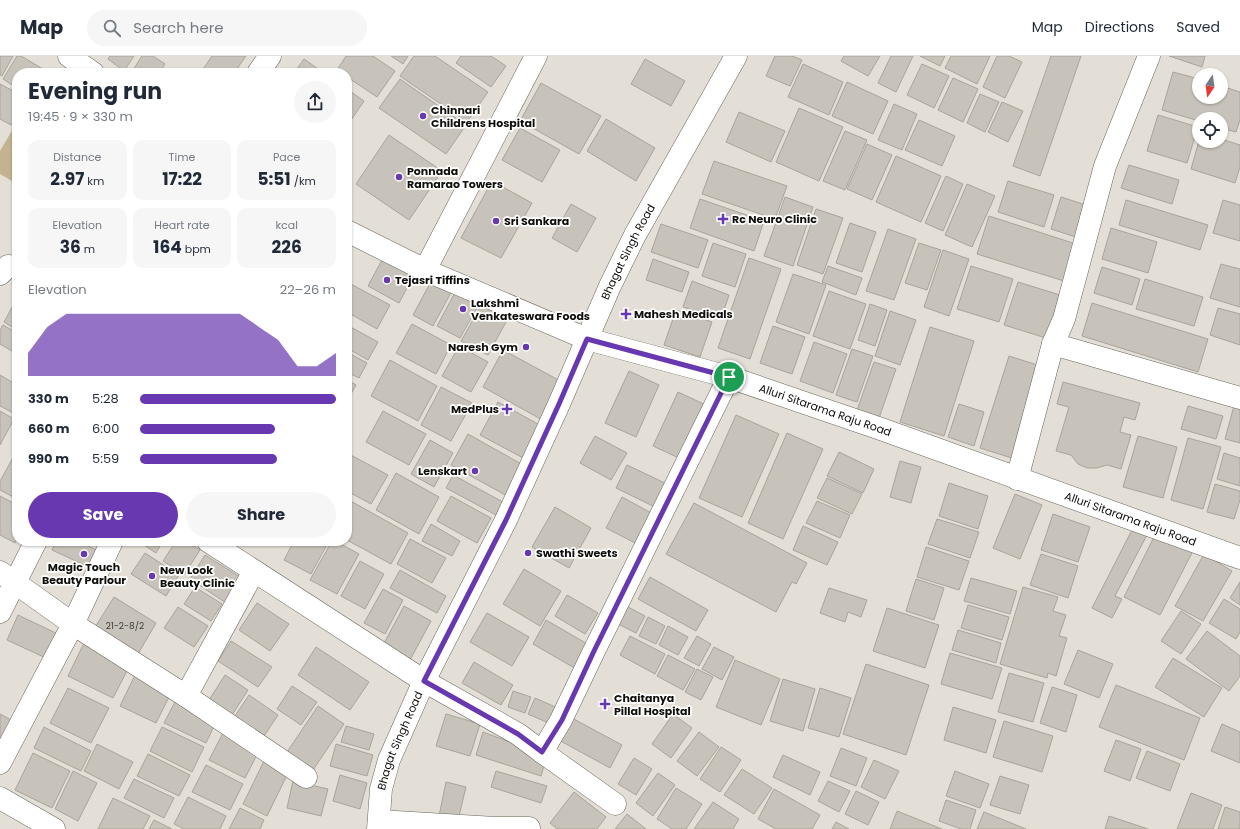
<!DOCTYPE html>
<meta charset="utf-8">
<style>
:root{--surface:#fff;--page:#f6f6f7;--text:#1f2937;--muted:#747a83;--line:#e0e1e3;--accent:#6738af}
body{margin:0;font-family:Poppins,sans-serif;background:var(--page);color:var(--text);height:100vh;display:flex;flex-direction:column;font-size:15px;white-space:nowrap}
*{box-sizing:border-box;margin:0}
p{font-size:13px;color:var(--muted)}
.icon{flex:none;width:22px;height:22px;fill:none;stroke:currentColor;stroke-width:2;stroke-linecap:round;stroke-linejoin:round}
.map{position:relative;flex:1;overflow:hidden}
.details{position:absolute;left:12px;top:12px;width:340px;height:478px;display:flex;flex-direction:column;background:var(--surface);border-radius:16px;box-shadow:0 1px 3px #0004}
.details>*{flex:none}
.needle{width:26px;rotate:193deg}
.buttons{position:absolute;left:1192px;top:12px;display:grid;gap:8px}
.buttons a{display:grid;place-items:center;width:36px;height:36px;border-radius:50%;background:var(--surface);box-shadow:0 1px 3px #0004;font-size:20px}
.pin{position:absolute;display:grid;place-items:center;width:34px;height:34px;color:#fff;margin:-17px;border:2px solid #fff;border-radius:50%;box-shadow:0 1px 4px #0007}
.round{display:grid;place-items:center;flex:none;width:42px;height:42px;border-radius:21px;background:var(--page)}
.overview{display:flex;align-items:center;justify-content:space-between;height:68px;padding:0 16px}
h1{font-size:22px;font-weight:700;line-height:30px}
.stats{display:grid;grid-template-columns:repeat(3,1fr);gap:6px;height:68px;padding:4px 16px}
.stats div{display:grid;align-content:center;border-radius:10px;background:var(--page);text-align:center}
.stats b{font-size:17px;font-weight:700}
.stats small{font-size:11px;font-weight:400}
.stats p{font-size:11px}
.chart{height:112px;padding:8px 16px}
.chart p{display:flex;justify-content:space-between}
.chart svg{width:100%;height:72px;margin-top:4px;fill:var(--accent);opacity:.7}
.button{display:flex;gap:8px;margin-top:auto;padding:8px 16px}
.button a{flex:1;height:46px;border-radius:24px;background:var(--accent);color:#fff;font-size:16px;font-weight:700;line-height:46px;text-align:center}
.button a+a{background:var(--page);color:var(--text)}
ul{padding:0 16px;list-style:none;font-size:13px}
li{display:grid;grid-template-columns:64px 48px 1fr;align-items:center;height:30px}
li i{height:10px;border-radius:5px;background:var(--accent)}
header{display:flex;align-items:center;gap:24px;box-sizing:border-box;height:56px;padding:0 20px;background:var(--surface);border-bottom:1px solid var(--line)}
header strong{font-size:19px}
nav{display:flex;gap:22px;margin-inline-start:auto;font-size:14px}
.search{width:280px;height:36px;background:var(--page);display:flex;align-items:center;gap:10px;box-sizing:border-box;padding:0 14px;border-radius:22px;color:var(--muted);font-size:15px}
.map>svg:first-child{display:block}
</style>
<header>
<strong>Map</strong>
<div class="search"><svg class="icon" aria-label="search" viewBox="0 0 24 24"><circle cx="10" cy="10" r="6"/><path d="M15 15l6 6"/></svg>Search here</div>
<nav><a>Map</a><a>Directions</a><a>Saved</a></nav>
</header>
<div class="map">
<svg width="1240" height="773" viewBox="0 0 1240 773">
<rect width="100%" height="100%" fill="#e3dfd6"/>
<path fill="#c3b390" d="M17 66V128L0 118V95Z"/>
<path fill="#c8c3ba" stroke="#a8a49b" d="M0 0H13L2 20 0 19Z
M17 0H21L43 13 41 17H17V32L3 23Z
M110 0H134L124 15 108 3Z
M142 0H153L165 8 159 17H131Z
M212 0H246L234 17H209L203 13Z
M346 0H373L395 15 377 41 347 21V17H342L337 14Z
M391 0H408L403 8Z
M414 0H435L488 36 467 66 400 20Z
M461 0H491L506 10 491 31 456 7Z
M775 0H792L802 4 790 30 766 20Z
M844 0H880L868 20 841 5Z
M891 0H913L896 36 878 27Z
M920 0H945L940 10Z
M951 0H990L977 28 945 12Z
M997 0H1009L1022 6 1005 42 983 31Z
M1051 0H1081L1040 120 1013 110Z
M1169 0H1205L1202 11Z
M304 3 324 17H294Z
M645 3 685 25 671 50 631 28Z
M803 8 843 26 829 59 788 41Z
M922 8 949 20 934 52 907 39Z
M1173 16 1199 23V41H1221V30L1240 36V64L1236 76 1221 72V63H1199V65L1162 54Z
M953 22 978 33 963 66 938 54Z
M400 23 466 69 446 98 379 52Z
M847 26 888 45 873 78 832 60Z
M541 27 601 60 579 98 520 65Z
M0 28 17 37V58L11 69 0 63Z
M347 33 364 45 347 70Z
M980 38 999 46 985 76 967 67Z
M1002 46 1023 55 1008 86 988 76Z
M894 48 917 58 902 94 878 84Z
M799 52 843 71 819 125 776 106Z
M739 56 785 75 771 106 726 86Z
M1158 59 1198 71 1187 107 1147 95Z
M606 63 655 92 636 125 587 95Z
M919 64 955 80 942 110 905 94Z
M520 72 560 94 542 126 502 104Z
M845 75 867 84 845 134 823 125Z
M389 79 442 115 409 164 356 128Z
M1221 83 1240 89V111L1235 127 1191 113 1199 85H1221Z
M867 88 892 99 872 144 847 133Z
M896 100 941 120 921 166 876 146Z
M714 105 787 130 775 163 702 138Z
M1129 109 1179 124 1172 148 1121 132Z
M946 120 963 128 943 175 925 167Z
M492 125 532 147 501 202 461 182Z
M1008 125 1054 139 1044 171 998 156Z
M967 128 995 140 972 191 945 179Z
M785 141 813 151 793 210 764 200Z
M1061 141 1089 150 1079 182 1051 173Z
M700 143 764 165 754 195 690 172Z
M1126 144 1208 169 1200 194 1119 169Z
M1223 144 1240 149V185L1213 177Z
M571 148 596 162 577 196 552 182Z
M816 153 843 162 823 218 797 209Z
M989 160 1076 188 1064 225 977 198Z
M850 167 876 176 862 216 836 207Z
M661 168 708 184 698 212 651 196Z
M1111 172 1157 186 1148 217 1102 203Z
M888 173 916 183 894 244 866 235Z
M713 187 746 198 735 231 702 220Z
M919 187 941 194 927 234 905 227Z
M943 194 969 203 949 260 924 251Z
M383 202 414 219 399 247 368 230Z
M749 202 781 213 750 303 718 292Z
M653 203 689 216 682 236 646 224Z
M1221 208 1240 213V251L1210 242Z
M828 210 862 222 856 239 822 226Z
M971 210 1013 223 999 266 957 253Z
M1102 211 1140 223 1132 249 1094 237Z
M793 218 826 229 809 278 776 266Z
M434 220 454 231 433 270 413 259Z
M1145 223 1203 241 1194 270 1136 253Z
M692 225 729 239 721 263 683 251Z
M347 226 390 249 377 273 347 256Z
M1018 226 1060 239 1046 282 1004 269Z
M458 231 482 243 460 282 437 270Z
M829 235 866 248 850 293 813 280Z
M486 241 512 255 488 299 461 285Z
M16 244 17 245V274L4 266Z
M1092 247 1208 283 1198 316 1082 280Z
M870 248 887 254 875 290 858 284Z
M1218 252 1240 258V289L1210 279Z
M676 254 712 266 700 301 664 289Z
M890 255 916 264 900 309 875 300Z
M412 268 451 289 436 318 396 297Z
M3 269 17 277V298L0 288V274Z
M347 269 378 286 368 304 347 292Z
M773 270 805 281 792 318 760 307Z
M930 271 974 285 944 380 900 366Z
M814 286 847 298 833 337 800 325Z
M459 290 488 306 471 336 442 320Z
M852 293 873 300 857 346 836 339Z
M503 294 566 328 546 366 483 331Z
M347 296 367 307 359 322 347 316Z
M1009 300 1047 312 1018 404 980 392Z
M390 304 437 330 418 365 371 340Z
M874 306 896 313 878 365 856 357Z
M629 315 659 329 636 381 605 367Z
M0 319 17 329V359L0 350Z
M347 324 356 329 347 345Z
M1063 326 1140 347 1135 364 1124 361 1120 376 1131 379 1121 413 1107 409 1097 412H1087L1078 408 1071 399 1056 395 1069 351 1057 348Z
M441 331 472 347 451 385 421 369Z
M678 336 708 350 683 404 653 390Z
M498 346 545 372 527 404 480 379Z
M1235 346 1240 347V387L1225 383Z
M959 348 984 356 974 390 948 381Z
M1188 350 1223 360 1216 383 1181 373Z
M0 355 14 363 0 389Z
M383 355 426 378 409 409 366 386Z
M736 359 779 378 742 461 699 442Z
M787 377 823 393 783 483 748 467Z
M468 378 525 410 509 441 451 409Z
M595 380 627 397 611 424 580 407Z
M1138 380 1177 391 1163 442 1123 431Z
M1188 382 1221 391 1203 453 1171 444Z
M430 384 453 397 434 431 411 418Z
M839 396 874 413 863 437 827 420Z
M347 397 388 419 371 448 347 435Z
M1224 397 1240 402V430L1217 423Z
M14 400 17 402V443L0 434V425Z
M900 405 921 411 911 447 890 441Z
M627 409 669 429 657 452 616 432Z
M396 417 439 441 419 478 376 454Z
M453 419 503 446 496 459 446 432Z
M827 422 862 438 852 458 817 442Z
M949 427 988 440 978 473 939 460Z
M1215 428 1240 435V444L1234 463 1207 456Z
M1015 438 1042 449 1020 503 993 492Z
M0 440 17 449V483L15 487 0 479Z
M451 440 491 462 477 487 437 465Z
M622 441 655 459 639 489 606 472Z
M347 443 408 477 391 508 347 484Z
M817 445 850 459 840 482 806 467Z
M694 447 807 507 796 528 792 526 776 556 666 498Z
M555 451 591 472 569 512 532 491Z
M1053 458 1090 471 1078 506 1041 494Z
M937 463 979 476 970 502 928 488Z
M431 468 460 485 452 500 422 485Z
M803 470 838 486 827 509 793 494Z
M1133 472 1147 479 1115 540 1122 543 1112 562 1092 552Z
M1156 477 1193 495 1160 559 1124 541Z
M410 483 446 502 432 527 397 508Z
M56 485H77L99 495 91 512 52 494Z
M138 485H163L156 497Z
M176 485H186L200 494 184 519 163 505Z
M294 485H329L311 518 284 504Z
M332 485H335L359 498 337 538 310 524Z
M926 491 969 505 959 534 917 521Z
M145 497 179 519 166 540 131 518Z
M1041 498 1078 510 1068 542 1030 529Z
M1204 498 1232 515 1203 565 1175 550Z
M205 499 245 524 229 549 190 523Z
M360 505 384 518 365 553 341 540Z
M524 513 561 535 540 570 503 548Z
M400 514 446 540 437 557 390 532Z
M650 521 708 554 696 575 638 543Z
M971 522 1017 535 1010 558 964 545Z
M916 523 944 532 934 564 906 555Z
M1240 526V549L1230 542Z
M195 531 222 548 211 565 184 548Z
M1023 531 1058 541 1053 555 1066 559 1059 580 1067 582 1056 620 1048 617 1047 622 1000 608Z
M829 532 867 544 861 561 848 556 845 566 820 557Z
M383 533 403 544 385 578 364 567Z
M567 539 598 557 585 578 555 560Z
M114 541 156 567 138 598 94 573Z
M1224 543 1240 553V576L1236 583 1209 567Z
M257 547 289 568 270 595 239 574Z
M968 549 1009 561 1002 584 961 572Z
M404 550 431 565 410 604 383 589Z
M178 551 208 570 194 591 164 572Z
M628 551 645 560 636 577 618 568Z
M887 552 939 569 925 612 873 595Z
M1181 555 1201 568 1181 598 1161 585Z
M487 557 529 581 512 610 470 586Z
M18 559 60 579 48 603 7 584Z
M648 561 665 570 656 588 639 580Z
M546 564 591 590 578 614 533 588Z
M668 570 688 581 678 599 659 589Z
M958 574 1001 587 996 607 952 594Z
M1207 575 1240 600V620L1229 635 1186 603Z
M630 580 665 598 655 618 620 599Z
M697 580 711 588 699 610 684 602Z
M85 585 131 607 113 642 68 620Z
M231 585 272 611 258 631 218 605Z
M316 591 369 626 350 654 298 619Z
M714 591 734 601 722 624 702 613Z
M1078 594 1113 608 1099 642 1064 628Z
M950 597 1002 612 992 643 941 628Z
M668 599 695 613 683 634 657 620Z
M1173 602 1222 632 1204 661 1155 631Z
M735 604 780 623 761 669 716 651Z
M474 606 513 629 501 649 462 627Z
M866 608 929 629 906 699 843 678Z
M697 613 713 621 701 644 685 636Z
M137 615 173 633 156 667 120 650Z
M1009 617 1044 627 1033 666 998 656Z
M225 619 248 634 232 659 209 644Z
M783 623 815 633 803 675 770 665Z
M1116 629 1200 662 1184 704 1099 671Z
M292 630 317 646 301 669 277 653Z
M1052 631 1077 639 1066 676 1040 667Z
M68 632 109 652 91 687 50 667Z
M820 632 851 642 839 681 808 672Z
M513 635 531 641 525 657 508 651Z
M249 639 278 659 264 680 235 660Z
M535 642 560 653 553 669 528 658Z
M176 644 217 664 206 687 164 667Z
M318 650 344 668 313 714 287 696Z
M953 651 996 664 986 697 944 684Z
M0 658 17 667 0 691Z
M446 658 480 668 470 700 436 690Z
M673 658 692 672 671 702 652 688Z
M570 661 622 689 610 712 557 683Z
M1004 665 1053 680 1042 716 993 701Z
M1222 668 1240 676V707L1211 695Z
M346 670 374 678 369 694 341 686Z
M44 671 91 695 81 715 34 692Z
M162 671 204 691 192 716 150 695Z
M224 675 260 693 245 722 209 704Z
M483 676 547 700 541 720 476 699Z
M699 676 719 691 697 720 677 705Z
M1116 684 1141 693 1130 725 1104 715Z
M97 688 133 706 119 733 84 715Z
M336 688 373 699 367 720 330 710Z
M721 691 741 704 720 736 700 723Z
M841 692 867 702 856 730 830 720Z
M1147 695 1180 708 1170 735 1136 722Z
M33 697 70 715 52 752 15 734Z
M148 698 190 719 179 740 137 720Z
M783 699 820 716 810 739 773 721Z
M634 702 652 713 636 739 618 728Z
M265 703 289 715 267 760 243 748Z
M874 704 899 715 885 743 861 731Z
M206 709 243 728 230 754 192 736Z
M742 713 772 732 754 758 724 739Z
M73 715 97 727 78 765 55 753Z
M496 715 547 730 541 747 491 731Z
M955 715 989 728 980 752 946 740Z
M658 717 675 729 653 760 636 747Z
M340 719 367 727 360 753 333 745Z
M1000 720 1029 729 1020 758 990 749Z
M134 723 174 742 164 762 124 742Z
M293 725 328 733 321 760 287 752Z
M828 725 850 735 839 756 818 745Z
M446 726 466 731 458 764 439 760Z
M676 732 702 748 686 773H672L657 763Z
M774 733 820 759 812 773H776L758 763Z
M856 735 879 746 868 769 845 758Z
M574 736 606 761 597 773H557L550 767Z
M1191 737 1222 749 1213 773H1177Z
M188 741 226 760 220 773H184L174 768Z
M113 742 150 760 143 773H98Z
M946 744 976 754 970 773H961L939 765Z
M713 746 739 763 733 773H694Z
M1225 751 1240 756V773H1218Z
M240 752 264 764 260 773H229Z
M897 755 942 773H890Z
M984 756 1026 773H977Z
M627 758 646 773H615Z
M1109 760 1148 773H1105Z
M154 764 172 773H149Z
M836 766 849 773H832Z"/>
<g fill="none" stroke-linecap="round" stroke-linejoin="round">
<defs>
<g id="street">
<path d="M69 0 93 17"/>
<path d="M258 17 270 0"/>
<path id="s1" d="M347 175 425 214 587 283 729 321 881 373 1240 502"/>
<path d="M425 214 536 0"/>
<path d="M0 218 8 210 17 211"/>
<path d="M1053 288 1240 342"/>
<path d="M1017 423 1053 288 1064 263 1105 110 1149 0"/>
<path d="M208 485 424 625 518 678 542 696 615 748"/>
<path d="M0 516 73 568 186 640 306 721"/>
<path d="M0 556 36 485"/>
<path d="M186 640 254 515"/>
<path d="M542 696 561 664 594 595 729 321"/>
<path d="M0 707 73 568 112 485"/>
<path d="M0 742 54 773"/>
<path d="M379 765 495 772H529"/>
</g>
<g id="secondary">
<path id="s2" d="M378 773 381 733 389 704 424 625 506 464 559 348 610 230 635 179 736 0"/>
</g>
</defs>
<use href="#street" stroke="#6a665e" stroke-width="23"/>
<use href="#secondary" stroke="#6a665e" stroke-width="23"/>
<use href="#street" stroke="#fff" stroke-width="22"/>
<use href="#secondary" stroke="#fff" stroke-width="22"/>
</g>
<g fill="none" stroke-linecap="round" stroke-linejoin="round">
<defs>
<path id="route" d="M587 283 729 321 594 595 562 664 542 696 518 678 424 625 506 464 559 348Z"/>
</defs>
<use href="#route" stroke="#fff" stroke-width="8"/>
<use href="#route" stroke="#6738af" stroke-width="5"/>
</g>
<g fill="#6738af" stroke="#fff" stroke-width="1.5">
<circle cx="423" cy="60" r="4"/>
<circle cx="399" cy="121" r="4"/>
<path d="M721 157h4v4h4v4h-4v4h-4v-4h-4v-4h4z"/>
<circle cx="496" cy="165" r="4"/>
<circle cx="387" cy="224" r="4"/>
<circle cx="463" cy="253" r="4"/>
<path d="M624 252h4v4h4v4h-4v4h-4v-4h-4v-4h4z"/>
<circle cx="526" cy="291" r="4"/>
<path d="M505 347h4v4h4v4h-4v4h-4v-4h-4v-4h4z"/>
<circle cx="475" cy="415" r="4"/>
<circle cx="528" cy="497" r="4"/>
<circle cx="84" cy="498" r="4"/>
<circle cx="152" cy="520" r="4"/>
<path d="M603 642h4v4h4v4h-4v4h-4v-4h-4v-4h4z"/>
</g>
<g text-anchor="middle" stroke-width="3.5" stroke-linejoin="round" paint-order="stroke">
<g font-size="9" fill="#3d3b37">
<text x="125" y="573">21-2-8/2</text>
</g>
<g font-size="11" font-weight="bold" fill="#0f0e0b" stroke="#fff" text-anchor="start">
<text x="431" y="58">Chinnari<tspan x="431" dy="13">Childrens Hospital</tspan></text>
<text x="407" y="119">Ponnada<tspan x="407" dy="13">Ramarao Towers</tspan></text>
<text x="732" y="167">Rc Neuro Clinic</text>
<text x="504" y="169">Sri Sankara</text>
<text x="395" y="228">Tejasri Tiffins</text>
<text x="471" y="251">Lakshmi<tspan x="471" dy="13">Venkateswara Foods</tspan></text>
<text x="634" y="262">Mahesh Medicals</text>
<text x="518" y="295" text-anchor="end">Naresh Gym</text>
<text x="499" y="357" text-anchor="end">MedPlus</text>
<text x="467" y="419" text-anchor="end">Lenskart</text>
<text x="536" y="501">Swathi Sweets</text>
<text x="84" y="515" text-anchor="middle">Magic Touch<tspan x="84" dy="13">Beauty Parlour</tspan></text>
<text x="160" y="518">New Look<tspan x="160" dy="13">Beauty Clinic</tspan></text>
<text x="614" y="646">Chaitanya<tspan x="614" dy="13">Pillal Hospital</tspan></text>
</g>
<g font-size="11" fill="#0f0e0b" stroke="#fff">
<text dy="4" stroke="none"><textPath href="#s2" startOffset="632">Bhagat Singh Road</textPath></text>
<text dy="4" stroke="none"><textPath href="#s1" startOffset="512">Alluri Sitarama Raju Road</textPath></text>
<text dy="4" stroke="none"><textPath href="#s1" startOffset="836">Alluri Sitarama Raju Road</textPath></text>
<text dy="4" stroke="none"><textPath href="#s2" startOffset="92">Bhagat Singh Road</textPath></text>
</g>
</g>
</svg>
<div class="buttons">
<a><svg class="needle" viewBox="-14 -14 28 28"><path d="M0-13l5 13h-10z" fill="#e53935"/><path d="M0 13l5-13h-10z" fill="#747a83"/></svg></a>
<a><svg class="icon" aria-label="locate" viewBox="0 0 24 24"><circle cx="12" cy="12" r="6"/><path d="M12 2v4M12 18v4M2 12h4M18 12h4"/></svg></a>
</div>
<div class="pin" style="left:729px;top:321px;background:#1e9e55"><svg class="icon" aria-label="arrive" viewBox="0 0 24 24"><path d="M6 21V4h12l-3 4 3 4H6"/></svg></div>
<section class="details">
<div class="overview"><div><h1>Evening run</h1><p>19:45 · 9 × 330 m</p></div><a class="round"><svg class="icon" aria-label="share" viewBox="0 0 24 24"><path d="M12 15V3M7 8l5-5 5 5M5 13v7h14v-7"/></svg></a></div>
<div class="stats">
<div><p>Distance</p><b>2.97<small> km</small></b></div>
<div><p>Time</p><b>17:22</b></div>
<div><p>Pace</p><b>5:51<small> /km</small></b></div>
</div>
<div class="stats">
<div><p>Elevation</p><b>36<small> m</small></b></div>
<div><p>Heart rate</p><b>164<small> bpm</small></b></div>
<div><p>kcal</p><b>226</b></div>
</div>
<div class="chart"><p><span>Elevation</span>22–26 m</p>
<svg viewBox="0 0 160 44" preserveAspectRatio="none"><path d="M0 44V30L10 14L20 6L30 6L40 6L50 6L60 6L70 6L80 6L90 6L100 6L110 6L120 14L130 22L140 38L150 38L160 30V44z"/></svg>
</div>
<ul>
<li><b>330 m</b>5:28<i style="width:100%"></i></li>
<li><b>660 m</b>6:00<i style="width:69%"></i></li>
<li><b>990 m</b>5:59<i style="width:70%"></i></li>
</ul>
<div class="button"><a>Save</a><a>Share</a></div>
</section>
</div>
